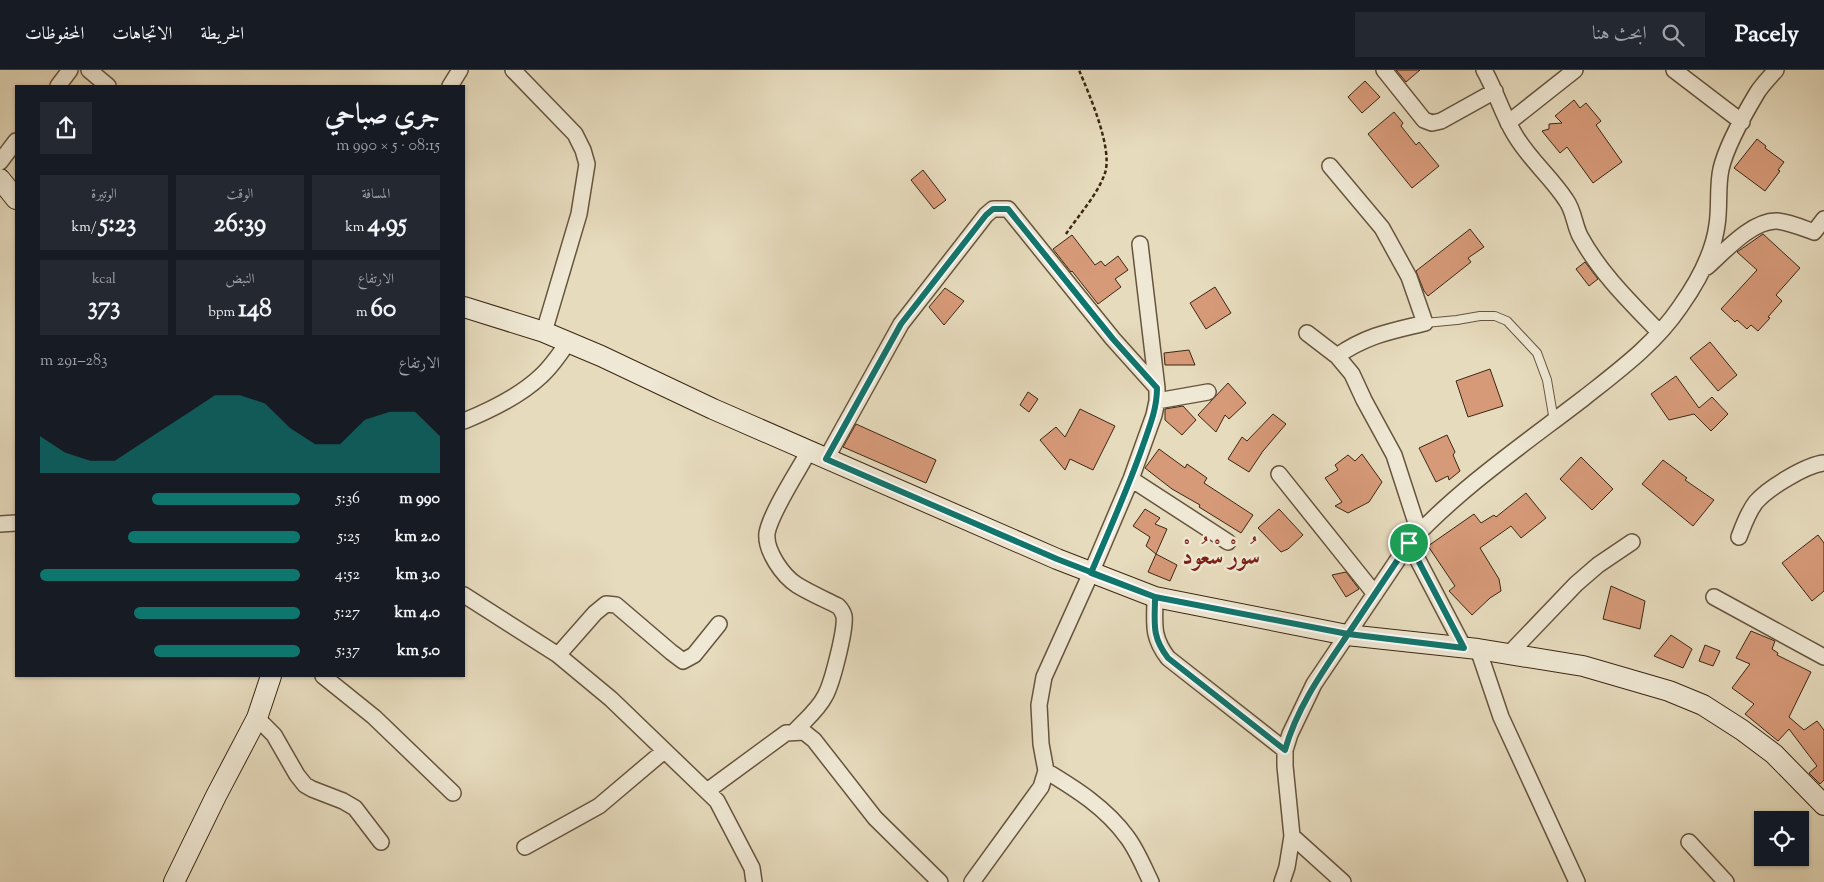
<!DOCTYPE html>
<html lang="ar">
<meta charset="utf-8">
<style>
:root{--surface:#171b24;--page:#242831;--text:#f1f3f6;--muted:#9ea1a6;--line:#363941;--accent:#0f766e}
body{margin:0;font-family:"Sorts Mill Goudy",Amiri,serif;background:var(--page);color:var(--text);direction:rtl;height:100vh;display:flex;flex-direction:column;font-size:19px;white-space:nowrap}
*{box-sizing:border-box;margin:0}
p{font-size:16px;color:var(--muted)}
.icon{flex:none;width:28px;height:28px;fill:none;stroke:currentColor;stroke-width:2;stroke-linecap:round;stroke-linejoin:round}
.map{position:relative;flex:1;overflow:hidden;direction:ltr}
.panel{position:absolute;left:15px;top:15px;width:450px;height:592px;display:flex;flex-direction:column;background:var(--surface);border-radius:0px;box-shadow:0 1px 4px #0004;direction:rtl}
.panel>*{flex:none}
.buttons{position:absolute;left:1754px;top:741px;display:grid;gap:10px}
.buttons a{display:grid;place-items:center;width:55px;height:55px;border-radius:0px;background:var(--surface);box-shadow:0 1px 4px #0004;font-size:25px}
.pin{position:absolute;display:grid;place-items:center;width:42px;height:42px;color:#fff;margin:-21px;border:2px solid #fff;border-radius:50%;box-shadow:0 1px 5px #0007}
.round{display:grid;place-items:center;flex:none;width:52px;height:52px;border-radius:0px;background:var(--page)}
.head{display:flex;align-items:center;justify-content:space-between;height:85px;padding:0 25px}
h1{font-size:28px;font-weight:700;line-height:38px}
.stats{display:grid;grid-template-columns:repeat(3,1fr);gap:8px;height:85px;padding:5px 25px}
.stats div{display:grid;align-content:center;border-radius:0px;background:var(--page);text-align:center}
.stats b{font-size:25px;font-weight:700}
.stats small{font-size:14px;font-weight:400}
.stats p{font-size:14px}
.chart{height:140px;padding:10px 25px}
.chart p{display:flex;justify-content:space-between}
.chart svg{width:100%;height:90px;margin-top:5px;fill:var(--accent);opacity:.7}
ul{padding:0 25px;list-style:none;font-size:16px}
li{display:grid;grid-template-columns:80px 60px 1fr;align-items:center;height:38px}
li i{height:12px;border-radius:6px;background:var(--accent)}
header{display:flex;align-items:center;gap:30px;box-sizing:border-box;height:70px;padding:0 25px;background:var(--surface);border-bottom:1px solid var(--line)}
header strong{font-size:24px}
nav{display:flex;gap:28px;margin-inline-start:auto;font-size:18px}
.search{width:350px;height:45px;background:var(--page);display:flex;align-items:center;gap:12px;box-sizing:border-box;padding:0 18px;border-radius:0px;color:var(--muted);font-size:19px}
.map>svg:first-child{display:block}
</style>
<header>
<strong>Pacely</strong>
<div class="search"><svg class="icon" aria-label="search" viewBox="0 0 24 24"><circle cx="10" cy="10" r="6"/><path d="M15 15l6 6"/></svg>ابحث هنا</div>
<nav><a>الخريطة</a><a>الاتجاهات</a><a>المحفوظات</a></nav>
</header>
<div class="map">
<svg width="1824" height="812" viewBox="0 0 1824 812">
<rect width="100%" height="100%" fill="#e6dbbd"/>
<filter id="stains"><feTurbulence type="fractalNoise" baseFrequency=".004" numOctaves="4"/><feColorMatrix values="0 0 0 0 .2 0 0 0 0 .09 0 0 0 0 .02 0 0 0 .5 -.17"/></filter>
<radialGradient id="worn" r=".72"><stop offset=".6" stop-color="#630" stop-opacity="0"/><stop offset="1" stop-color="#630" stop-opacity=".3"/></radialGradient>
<path fill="#d79a79" stroke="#3b2713" d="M1396 0H1420L1406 12Z
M1365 11 1380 27 1362 43 1348 27Z
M1574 30 1580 38 1586 33 1601 51 1596 55 1622 92 1593 113 1567 77 1560 83 1542 61 1549 59V54L1562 53 1555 46Z
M1394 42 1403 53 1401 56 1416 75 1419 72 1439 96 1412 118 1368 64Z
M1757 69 1766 76 1765 78 1784 92 1778 100 1780 101 1765 121 1734 98Z
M923 100 946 130 934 139 911 110Z
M1470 159 1484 177 1468 188 1471 192 1428 226 1424 221 1416 201Z
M1763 164 1800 198 1776 225 1782 231 1768 247 1770 248 1758 261 1751 255 1747 259 1737 250 1735 252 1721 239 1757 200 1737 182Z
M1072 165 1095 195 1101 191 1105 196 1118 186 1128 200 1115 209 1121 217 1098 234 1072 201 1071 202 1053 179Z
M1585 192 1598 209 1589 216 1576 199Z
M1215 217 1231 243 1206 259 1190 233Z
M945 218 964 231 944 255 929 237Z
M1710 272 1737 305 1718 321 1690 288Z
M1189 280 1195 295H1165L1164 283Z
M1490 299 1503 336 1468 347 1456 311Z
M1676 306 1699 338 1712 327 1728 344 1711 361 1694 344 1669 350 1651 324Z
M1228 313 1246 333 1229 349 1225 345 1216 362 1198 345Z
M1028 322 1038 329 1029 342 1020 335Z
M1183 336 1196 350 1182 365 1165 350V339Z
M1080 339 1115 356 1093 400 1070 389 1065 400 1040 370 1056 357 1065 367Z
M1273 344 1286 354 1263 381 1249 402 1228 389 1242 367 1247 371Z
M856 354 936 390 926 413 843 377Z
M1447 365 1455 382 1453 385 1460 401 1449 410 1448 406 1436 412 1419 378Z
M1159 379 1185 398 1187 394 1207 408 1204 413 1253 445 1241 463 1199 437 1200 435 1172 419 1145 398Z
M1362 384 1382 412 1369 432 1348 443 1335 436 1342 432 1325 408 1338 400 1335 395 1348 385 1355 391Z
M1581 387 1613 419 1592 440 1560 409Z
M1663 390 1687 408 1685 410 1714 430 1693 456 1642 414Z
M1526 423 1546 448 1521 468 1511 456 1480 478 1499 509 1501 521 1490 528 1472 545 1449 521 1455 516 1428 476 1474 444 1481 453 1494 445 1496 447Z
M1145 439 1160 448 1155 454 1167 459 1156 484 1146 476 1150 467 1133 456Z
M1279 439 1303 465 1288 479 1281 482 1258 458Z
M1818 465 1824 473V521L1812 531 1782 493Z
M1156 484 1177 495 1170 511 1148 502Z
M1346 502 1359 519 1346 527 1332 505Z
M1611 516 1645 531 1640 559 1603 549Z
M1751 561 1775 571 1772 579 1778 583 1777 585 1811 602 1789 647 1804 660 1817 651 1824 660V710L1820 714 1809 703 1817 696 1789 659 1778 671 1745 644 1754 634 1732 618 1750 594 1736 588Z
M1671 565 1692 579 1683 598 1654 586Z
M1705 575 1720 581 1713 596 1699 591Z"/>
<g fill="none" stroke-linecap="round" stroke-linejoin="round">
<defs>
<path id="lane" d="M1425 253 1457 250 1480 246H1495L1507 251 1537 283 1547 310 1554 351"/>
<path id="street" d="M89 0 108 16
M513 0 575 64 583 80 587 94 579 144 544 262
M1384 0 1424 50 1432 53 1441 51 1495 21
M1484 0C1496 21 1502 44 1515 65 1529 89 1551 107 1566 130 1574 141 1574 154 1580 166 1600 203 1630 232 1659 262
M1674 0 1742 52
M58 16 70 0
M450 16 460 0
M1508 53 1575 0
M0 92 16 71
M1330 96 1382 158 1409 207 1425 253C1392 261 1367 265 1337 286
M1707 197C1724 182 1752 150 1777 151 1789 152 1803 158 1814 162L1824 149
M1307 263 1337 286 1352 304 1364 330 1394 385 1419 462
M1157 331 1208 322
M464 351C491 340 520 326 541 306 552 296 560 284 568 272
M826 389 901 254 986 145 993 139H1008L1113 269 1157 318
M1279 404 1375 524
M1131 409 1228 472
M0 454 16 453
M1739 467C1744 454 1748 442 1756 432 1768 418 1806 395 1824 393
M1409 473 1464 578
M464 525 558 585 611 629 717 731 752 798 754 812
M1155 527C1155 553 1151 566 1168 588L1285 680
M1714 527 1824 587
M1478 579 1501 647 1577 812
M558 585 595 543 606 534 616 535 671 582 683 591 694 585 719 554
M1508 585 1576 514 1598 495 1632 472
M323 606 374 647 453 723
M257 648 274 665 297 705 305 715 312 719 343 731 355 738 381 772
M794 662C805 650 818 640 825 626 832 614 846 559 844 546 843 542 841 539 838 536 824 529 810 523 797 515 783 506 765 481 767 463 771 442 798 401 809 381
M1046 701C1076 719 1106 738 1127 767 1137 780 1144 798 1151 812
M707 721 786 663 804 662 814 670 875 748 940 812
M1292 766 1343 812
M1689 772 1726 812
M525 777 599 736 664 681
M972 812 1041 717 1046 701 1041 674 1039 635 1044 607 1091 503 1131 409 1154 345 1157 331V318L1140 174
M1282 812 1287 797 1292 766 1285 696V680L1290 664 1314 614 1409 473C1460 418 1524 374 1584 328 1618 301 1655 274 1680 237 1697 213 1713 185 1717 155 1720 137 1717 117 1721 99 1726 77 1745 43 1757 23 1762 15 1770 7 1776 0"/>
<path id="secondary" d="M0 109 16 129
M464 237 544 262 601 286 713 339 1057 489 1155 527 1347 565 1478 579 1583 596 1669 621 1703 635 1742 660 1774 684 1824 735
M174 812 216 726 257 648 271 606"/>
</defs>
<use href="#lane" stroke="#66543e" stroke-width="10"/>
<use href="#street" stroke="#66543e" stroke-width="18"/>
<use href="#secondary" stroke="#3b2713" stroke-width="22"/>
<path stroke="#3b2713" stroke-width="2.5" stroke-dasharray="4 2.5" stroke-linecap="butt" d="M1066 164C1078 146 1098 124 1105 103 1113 78 1089 24 1079 0"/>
<use href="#lane" stroke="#efe8d4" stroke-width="8"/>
<use href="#street" stroke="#efe8d4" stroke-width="15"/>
<use href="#secondary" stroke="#efe8d4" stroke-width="20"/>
</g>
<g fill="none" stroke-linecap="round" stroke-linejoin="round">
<defs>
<path id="route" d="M1409 473 1348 564 1155 527 1057 489 826 389 901 254 986 145 993 139H1008L1113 269 1157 318C1157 341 1148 360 1141 381 1126 423 1108 463 1091 503L1155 527C1155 553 1151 566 1168 588L1285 680C1297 637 1323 601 1348 564L1464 578 1409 473"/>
</defs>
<use href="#route" stroke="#fff" stroke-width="10"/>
<use href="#route" stroke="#0f766e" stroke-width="6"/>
</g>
<g text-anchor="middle" stroke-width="5" stroke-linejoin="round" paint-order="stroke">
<g font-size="24" font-weight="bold" fill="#7a1f14" stroke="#efe8d4">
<text x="1221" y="494">سُورْ سْعُودْ</text>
</g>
</g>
<rect width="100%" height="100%" filter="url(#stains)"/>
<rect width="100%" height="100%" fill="url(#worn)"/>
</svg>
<div class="buttons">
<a><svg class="icon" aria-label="locate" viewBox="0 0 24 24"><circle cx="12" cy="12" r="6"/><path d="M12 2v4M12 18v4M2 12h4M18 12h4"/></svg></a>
</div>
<div class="pin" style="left:1409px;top:473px;background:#1e9e55"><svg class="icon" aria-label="arrive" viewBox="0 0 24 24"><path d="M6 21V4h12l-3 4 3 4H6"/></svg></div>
<section class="panel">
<div class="head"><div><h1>جري صباحي</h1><p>08:15 · 5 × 990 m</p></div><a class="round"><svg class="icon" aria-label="share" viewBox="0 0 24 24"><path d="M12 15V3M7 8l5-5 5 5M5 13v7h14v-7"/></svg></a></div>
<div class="stats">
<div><p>المسافة</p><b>4.95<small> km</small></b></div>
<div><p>الوقت</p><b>26:39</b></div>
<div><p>الوتيرة</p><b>5:23<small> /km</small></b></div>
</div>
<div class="stats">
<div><p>الارتفاع</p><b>60<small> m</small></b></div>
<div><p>النبض</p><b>148<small> bpm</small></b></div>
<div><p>kcal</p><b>373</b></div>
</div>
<div class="chart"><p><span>الارتفاع</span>283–291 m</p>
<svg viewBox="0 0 160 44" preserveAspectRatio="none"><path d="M0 44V26L10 34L20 38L30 38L40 30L50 22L60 14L70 6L80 6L90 10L100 22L110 30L120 30L130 18L140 14L150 14L160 26V44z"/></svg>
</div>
<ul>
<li><b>990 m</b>5:36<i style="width:57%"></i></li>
<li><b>2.0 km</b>5:25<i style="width:66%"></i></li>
<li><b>3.0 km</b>4:52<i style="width:100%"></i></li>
<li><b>4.0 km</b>5:27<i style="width:64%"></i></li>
<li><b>5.0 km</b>5:37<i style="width:56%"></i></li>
</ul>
</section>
</div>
